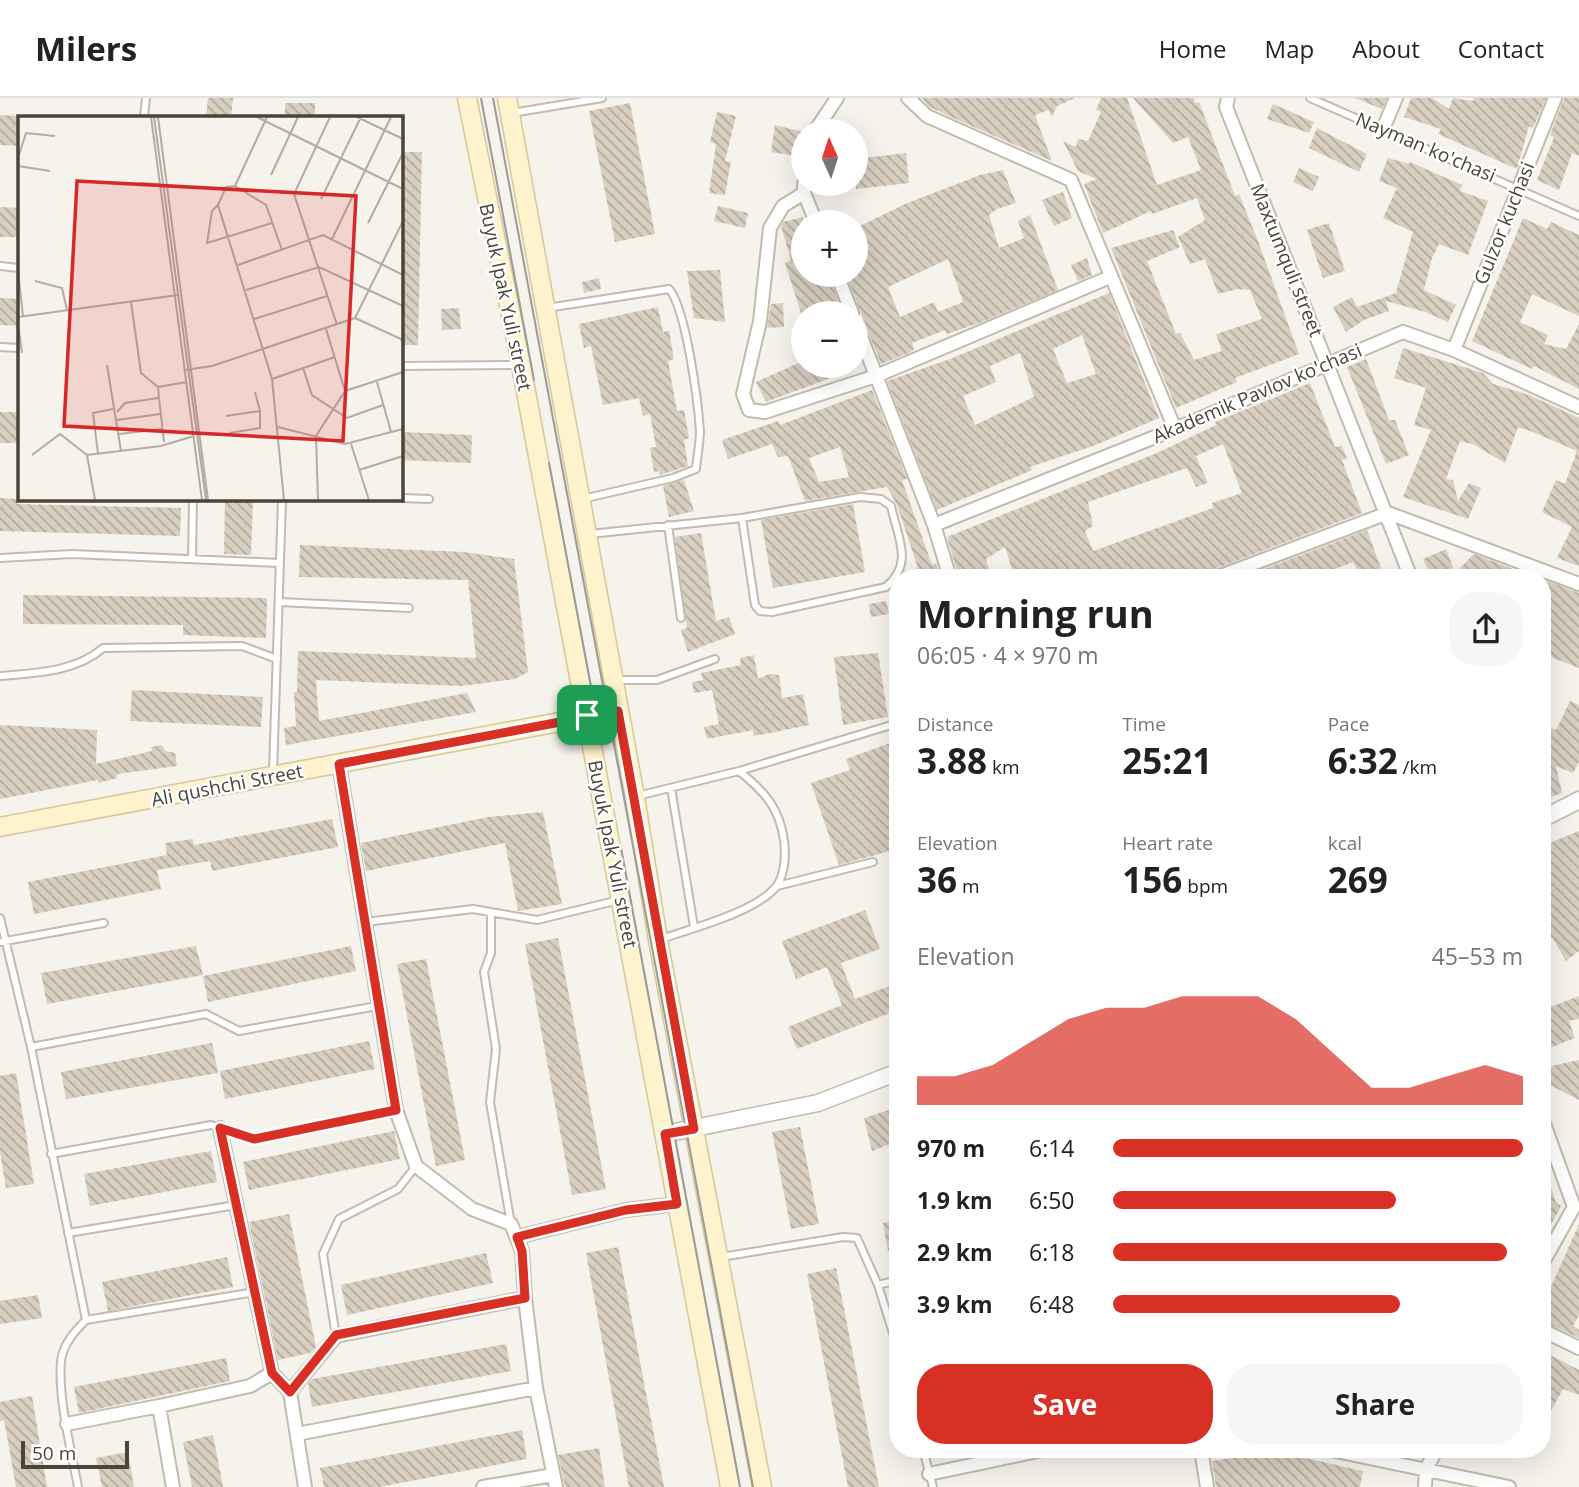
<!DOCTYPE html>
<meta charset="utf-8">
<style>
:root{--surface:#fff;--page:#f6f6f6;--text:#222;--muted:#767676;--line:#e0e0e0;--accent:#d93025}
body{margin:0;font-family:"Open Sans",sans-serif;background:var(--page);color:var(--text);height:100vh;display:flex;flex-direction:column;font-size:26px;white-space:nowrap}
*{box-sizing:border-box;margin:0}
p{font-size:23px;color:var(--muted)}
.icon{flex:none;width:38px;height:38px;fill:none;stroke:currentColor;stroke-width:2;stroke-linecap:round;stroke-linejoin:round}
.map{position:relative;flex:1;overflow:hidden}
.details{position:absolute;left:889px;top:471px;width:662px;height:889px;display:flex;flex-direction:column;background:var(--surface);border-radius:28px;box-shadow:0 7px 28px #0002}
.details>*{flex:none}
.needle{width:46px;rotate:357deg}
.fabs{position:absolute;left:791px;top:21px;display:grid;gap:14px}
.fabs a{display:grid;place-items:center;width:77px;height:77px;border-radius:50%;background:var(--surface);box-shadow:0 7px 28px #0002;font-size:35px}
.scale{position:absolute;left:21px;bottom:18px;width:108px;box-sizing:border-box;padding-left:7px;border:4px solid #4b4439;border-top:0;font-size:19px;line-height:24px;white-space:nowrap;color:#4b4439;-webkit-text-stroke:5px #fff;paint-order:stroke}
.pin{position:absolute;display:grid;place-items:center;width:60px;height:60px;color:#fff;margin:-30px;border-radius:14px;box-shadow:0 4px 10px #0006}
.round{display:grid;place-items:center;flex:none;width:74px;height:74px;border-radius:28px;background:var(--page)}
.summary{display:flex;align-items:center;justify-content:space-between;height:119px;padding:0 28px}
h1{font-size:38px;font-weight:700;line-height:52px}
.stats{display:grid;grid-template-columns:repeat(3,1fr);gap:10px;height:119px;padding:7px 28px}
.stats div{display:grid;align-content:center}
.stats b{font-size:35px;font-weight:700}
.stats small{font-size:19px;font-weight:400}
.stats p{font-size:19px}
.chart{height:196px;padding:14px 28px}
.chart p{display:flex;justify-content:space-between}
.chart svg{width:100%;height:126px;margin-top:7px;fill:var(--accent);opacity:.7}
.cta{display:flex;gap:14px;margin-top:auto;padding:14px 28px}
.cta a{flex:1;height:80px;border-radius:28px;background:var(--accent);color:#fff;font-size:28px;font-weight:700;line-height:80px;text-align:center}
.cta a+a{background:var(--page);color:var(--text)}
ul{padding:0 28px;list-style:none;font-size:23px}
li{display:grid;grid-template-columns:112px 84px 1fr;align-items:center;height:52px}
li i{height:18px;border-radius:9px;background:var(--accent)}
header{display:flex;align-items:center;gap:42px;box-sizing:border-box;height:98px;padding:0 35px;background:var(--surface);border-bottom:2px solid var(--line)}
header strong{font-size:33px}
nav{display:flex;gap:38px;margin-inline-start:auto;font-size:24px}
.map>svg:first-child{display:block}
</style>
<header>
<strong>Milers</strong>
<nav><a>Home</a><a>Map</a><a>About</a><a>Contact</a></nav>
</header>
<div class="map">
<svg width="1579" height="1389" viewBox="0 0 1579 1389">
<defs>
<pattern id="building-back-hatch" width="6" height="6" patternUnits="userSpaceOnUse" patternTransform="scale(1.75)"><rect width="6" height="6" fill="#d8cfc1"/><path d="M-1 5l2 2M0 0l6 6M5-1l2 2" fill="none" stroke="#b1aa9e"/></pattern>
</defs>
<rect width="100%" height="100%" fill="#f6f3ec"/>
<path fill="url(#building-back-hatch)" fill-rule="evenodd" d="M208 0H233L231 19 206 18Z
M921 0H1075L1057 8 1052 19 1048 12 1035 17 1052 63 951 19 930 9Z
M1101 0H1127L1157 87 1201 72 1188 39 1173 45 1133 0H1194L1195 5 1199 4 1235 98 1239 96 1258 143 1299 256 1235 280 1237 284 1176 310 1111 150 1173 132 1180 149 1147 163 1176 236 1180 235 1194 262 1222 253 1216 236 1262 221 1250 192 1237 191 1218 196 1205 161 1190 166 1178 139 1205 122 1197 100 1152 116 1151 113 1103 135 1084 86 1097 81 1078 73 1063 43 1076 49 1078 41 1088 43 1101 14 1096 12Z
M1355 0H1387L1382 11Z
M1411 0H1432L1449 11 1453 0 1473 3 1474 0H1546L1533 30 1529 28 1517 71 1438 36 1441 31 1404 19Z
M1564 0H1579V58L1572 55 1559 92 1537 82 1554 39 1550 37Z
M285 5H315V19H285Z
M630 5 655 136 615 144 589 13Z
M1273 6 1314 24 1309 35 1267 21Z
M717 14 736 18 725 63 731 64 725 97 709 95 716 46 710 44Z
M0 17 19 18V48L0 47Z
M775 27 803 34 796 58 771 54Z
M1317 30 1367 56 1359 74 1309 50Z
M401 54H422L418 247H401Z
M906 55 909 85 856 91V61Z
M1388 60 1409 66 1410 64 1462 87 1460 93 1488 103 1468 157 1439 146 1432 160 1424 192 1456 207 1448 224 1425 214 1386 203 1389 213 1364 222 1346 234 1333 209 1352 199 1357 209 1396 195 1413 134 1383 120 1397 90 1379 83Z
M1299 70 1319 79 1313 93 1293 84Z
M1003 72 1016 105 997 111 989 117 999 150 1024 140 1018 123 1030 117 1058 192 982 224 947 236 945 232 912 245 914 251 911 254 881 266 846 177H856V130L905 106 980 77ZM948 161 963 204 938 214 934 204 900 219 888 189Z
M1063 94 1072 120 1054 128 1042 102Z
M718 108 748 115 745 130 714 123Z
M0 109 19 110V139H0Z
M803 119V177H828L843 215H801L785 165 791 162 781 128 783 124Z
M1523 120 1547 131 1551 124 1579 137V218L1532 196 1520 224 1548 237 1544 246 1566 251 1579 226V291L1534 268 1532 271 1472 243Z
M1329 125 1345 173 1323 180 1307 132Z
M1087 160 1092 177 1078 183 1071 167Z
M720 172 725 224 694 220 687 173Z
M599 180 601 191 584 195 582 184Z
M1109 195 1159 320 1093 348 1030 369 1032 372 937 412 887 283 950 261ZM1082 237 1096 276 1067 285 1053 251ZM1020 255 1034 299 975 327 963 298 996 284 990 268Z
M0 200 19 201V228L0 227Z
M783 205 784 229 767 230 771 206Z
M658 209 663 234 669 233 674 261 668 263 677 313 684 312 689 340 684 342 688 368 660 377 659 373 654 374 650 350 656 349 650 316 643 318 639 300 603 307 591 248 584 250 579 226Z
M459 210 461 231 442 232 441 211Z
M1403 250 1483 275 1493 286 1529 297 1579 320V468L1557 460 1572 429 1542 414 1556 382 1565 386 1577 353 1533 334 1518 329 1505 365 1473 346 1460 343 1446 381 1453 382 1458 403 1469 385 1481 390 1468 421 1403 399 1431 332 1414 327 1426 290 1394 280Z
M1366 261 1389 322H1395L1409 357 1386 366 1347 269Z
M803 263V268H829L836 278 766 304 756 284Z
M1310 285 1335 349 1342 348 1347 361 1342 362 1362 415 1212 472 1206 480H1074L1071 473 1057 480H1015L1005 449 986 461 991 480H959L947 439 1157 355 1216 327 1215 324ZM1223 346 1242 395 1212 405 1213 410 1093 453 1085 433 1093 428 1088 404 1187 370 1196 389 1208 385 1196 358Z
M872 292 907 381 902 382 932 467 936 465 941 480H901L904 474 918 470 897 407 887 389 805 403 788 358 778 359 772 346 728 361 722 342 778 323 780 327ZM840 349 849 379 819 384 809 360Z
M0 314H19V345H0Z
M401 334 472 337 471 365 401 362Z
M684 382 694 413 669 419 663 388Z
M0 400 17 401V406L181 410 180 438 0 433Z
M225 401H253L251 457 224 456Z
M853 406 865 474 773 490 761 422Z
M1367 432 1383 476 1372 480 1370 475 1361 477 1353 464 1332 472 1335 480H1241Z
M701 435 716 523 729 519 735 536 688 554 681 532 687 530 675 439Z
M300 447 464 454 514 461 528 574 515 581 461 588 316 582 319 623 467 595 476 614 286 647 284 630 296 628 294 594H297L298 553 476 560 468 482 299 479Z
M1446 451 1455 475 1474 456 1536 480H1432L1423 461Z
M1542 481 1579 495V570L1551 559 1543 580Z
M23 497 267 500 266 540 183 537V527L23 526Z
M886 503 889 516 871 519 869 506Z
M878 555 888 619 843 627 834 559Z
M754 557 758 581 769 576 779 577 782 600 803 596 809 627 754 638 753 632 707 641 704 629 719 626 712 592 694 595 692 584 703 582 701 575 741 567 740 560Z
M132 592 263 599 261 629 130 623Z
M1570 603 1579 607V664L1573 675 1556 668 1562 695 1542 702V626L1556 632Z
M0 627 97 632 96 666 152 653 151 649 162 647 165 653 175 655 177 668 117 676V680L98 685V682L0 701Z
M898 642V742L890 744 893 752 839 767 811 685 850 672 846 661Z
M543 714 562 806 518 813 505 745 366 773 361 745 488 719Z
M332 721 338 749 212 773 210 763 157 772 161 791 34 816 28 784 167 757 165 745 193 741 194 747Z
M1579 733V853L1566 863 1552 839 1542 844V748Z
M865 812 880 851 841 865 855 901 898 885V912L797 951 788 929 842 907 827 869 796 881 782 843Z
M558 840 606 1091 572 1097 525 846Z
M196 848 203 877 47 906 41 875Z
M351 848 356 873 208 904 203 878Z
M426 861 465 1062 436 1068 397 866Z
M1579 898V921L1569 923 1575 940 1542 953V912Z
M369 943 375 971 225 1001 220 973Z
M212 945 218 975 66 1001 61 974Z
M1579 962V1002L1542 983V970Z
M16 975 34 1086 6 1090 0 1054V978Z
M898 1009V1043L872 1053 864 1020Z
M800 1029 819 1126 791 1131 772 1034Z
M394 1033 400 1061 249 1092 243 1064Z
M211 1053 217 1084 90 1108 84 1076Z
M1542 1068H1544L1556 1105 1561 1108 1542 1143Z
M289 1116 316 1249 310 1255 278 1262 249 1124Z
M898 1122V1151L888 1153 883 1125Z
M1579 1126V1217L1573 1228 1579 1232V1240L1542 1223V1209Z
M618 1149 664 1389H629L586 1155Z
M486 1155 493 1185 347 1217 341 1187Z
M227 1159 233 1189 108 1213 102 1184Z
M836 1170 879 1389H848L807 1176Z
M38 1197 42 1220 0 1226V1203Z
M506 1246 511 1273 312 1309 308 1286 312 1281Z
M1542 1253 1579 1272V1297L1563 1291 1542 1329Z
M226 1260 230 1283 79 1315 74 1289Z
M32 1298 47 1389H16L4 1322 0 1323V1304Z
M522 1332 527 1361 379 1389H324L320 1370Z
M213 1337 223 1389H192L183 1344Z
M599 1350 605 1389H565L558 1357Z
M1269 1352 1363 1373 1360 1389H1216L1212 1363 1269 1355Z
M128 1354 134 1389H102L96 1360Z"/>
<g fill="none" stroke-linecap="round" stroke-linejoin="round">
<defs>
<path id="service" d="M1310 0 1579 118
M512 15 602 0
M144 19 146 0
M0 168 19 170
M547 210 669 191C686 210 698 304 700 333 700 345 697 359 696 371L673 380 582 401
M0 249 19 250
M401 268 518 267
M401 400 429 401
M668 427 681 520
M590 436 742 420 860 399 881 401 891 408C898 441 914 465 886 489L772 514 760 513 755 507 742 420
M0 460 72 456 280 465
M192 461 193 401
M279 504 409 510
M0 578C35 575 76 574 103 550L242 548 277 561
M614 582H657L715 561
M273 675 282 401
M671 690 694 829
M637 698 739 673 898 625
M777 788 873 764
M491 814V855L484 874 496 951 490 1004 511 1126
M0 820 31 949 86 1222C75 1233 63 1246 61 1263 58 1302 71 1351 78 1389
M365 824 473 811 537 822 619 802
M659 842C691 830 754 815 776 789 785 777 786 756 784 743 780 710 764 693 739 673
M0 844 104 825
M31 949 206 916 239 933 377 908
M51 1056 211 1027 254 1041 396 1012
M68 1135 236 1107
M721 1159 843 1139 857 1140 878 1187
M898 1182 878 1187 898 1251
M86 1222 255 1194
M336 1238 323 1156 339 1121 398 1091 416 1068
M923 1351 933 1389"/>
<path id="minor" d="M908 0 927 18 1071 82 1175 331
M1228 0 1226 9 1411 480
M1383 31 1396 0
M815 33 837 0
M804 86V95L816 124
M804 95 783 108 770 130 760 223 743 296 749 312 765 314 876 278 1110 179
M837 177 852 215
M856 226 934 427 950 480
M1454 252 1555 0
M934 427 1175 331 1403 234 1454 252 1579 309
M1215 480 1388 415 1579 486
M1542 1020 1574 1109 1542 1166
M220 1030 272 1275 290 1294 305 1389
M517 1139 626 1112 677 1106
M525 1200 536 1290 556 1389
M1542 1232 1579 1250
M290 1294 336 1238 525 1200 522 1153 511 1126 472 1111 416 1068 396 1012 339 666
M67 1326 159 1308
M297 1336 536 1290
M1201 1351 1207 1389
M1326 1351 1509 1389
M929 1376 1047 1351
M173 1389 159 1308 250 1288 272 1275
M483 1389 553 1377
M1425 1389 1426 1371 1437 1351"/>
<path id="tertiary" d="M1542 721 1579 702
M665 1036 818 1005 898 974"/>
<path id="secondary" d="M467 0 521 267 730 1389
M507 0 635 699 658 842 762 1389
M0 729 618 613"/>
</defs>
<use href="#service" stroke="#c2bbae" stroke-width="10"/>
<use href="#minor" stroke="#c2bbae" stroke-width="16"/>
<use href="#tertiary" stroke="#c2bbae" stroke-width="19"/>
<use href="#secondary" stroke="#d6c79b" stroke-width="21"/>
<use href="#service" stroke="#fff" stroke-width="6"/>
<use href="#minor" stroke="#fff" stroke-width="12"/>
<use href="#tertiary" stroke="#fff" stroke-width="16"/>
<use href="#secondary" stroke="#fff3cd" stroke-width="18"/>
<path stroke="#9a9a9a" stroke-width="2" d="M481 0 534 282
M493 0 753 1389
M549 365 602 647
M621 750 740 1389"/>
</g>
<g fill="none" stroke-linecap="round" stroke-linejoin="round">
<defs>
<path id="route" d="M618 613 694 1031 665 1036 677 1106 626 1112 517 1139 522 1153 525 1200 336 1237 290 1294 272 1275 220 1030 254 1041 396 1012 339 666Z"/>
</defs>
<use href="#route" stroke="#fff" stroke-width="14"/>
<use href="#route" stroke="#d93025" stroke-width="9"/>
</g>
<g text-anchor="middle" stroke-width="5" stroke-linejoin="round" paint-order="stroke">
<g font-size="19" fill="#4b4439" stroke="#fff">
<text transform="translate(1426 49) rotate(23)" y="7">Nayman ko'chasi</text>
<text transform="translate(1504 125) rotate(-68)" y="7">Gulzor kuchasi</text>
<text transform="translate(1287 162) rotate(68)" y="7">Maxtumquli street</text>
<text transform="translate(506 199) rotate(78)" y="7">Buyuk Ipak Yuli street</text>
<text transform="translate(1257 295) rotate(-23)" y="7">Akademik Pavlov ko'chasi</text>
<text transform="translate(227 687) rotate(-11)" y="7">Ali qushchi Street</text>
<text transform="translate(613 756) rotate(79)" y="7">Buyuk Ipak Yuli street</text>
</g>
</g>
<g transform="translate(18 18)">
<rect width="385" height="385" fill="#f6f3ec"/>
<path fill="none" stroke="#b2ada4" stroke-width="2" d="M133 1 184 384M136 1 188 384M140 1 190 384M239 1 385 73M312 1 276 78 319 209M339 1 385 23M0 42 8 17 37 20M0 50 32 55M253 59 280 1M121 67 142 68M217 70 208 71 200 89 254 263 266 384M217 70 248 89 264 134M217 70 249 1M303 83 343 1M200 89 194 95 189 127 254 107M350 107 385 37M314 123 373 1M220 149 305 119 385 159M0 155 5 200M17 165 44 172 49 194M228 174 301 151 385 190M113 186 123 257 140 271 169 266M0 201 160 179M337 202 385 105M337 202 383 223 385 228M236 203 309 180M0 208 4 237M89 249 103 335M285 252 294 279 329 302 365 289M167 254 194 250 337 202M254 263 317 241M359 266 373 316M327 275 385 256M141 282 146 326M99 296 107 287 141 282 140 271M208 300 242 295 237 276M99 304 142 298M260 311 327 328 385 313M211 317 242 312V295M101 318 144 313M333 328 351 384M80 338 75 297 95 293M14 339 42 318 69 339 143 330 176 320M69 339 77 384M341 354 385 340M300 384 298 320 327 275 308 213"/>
<path fill="#d62828" fill-opacity="0.15" stroke="#d62828" stroke-width="3.5" d="M59 65 338 80 325 325 46 310Z"/>
<rect width="385" height="385" fill="none" stroke="#4b4439" stroke-width="3.5"/>
</g>
</svg>
<div class="fabs">
<a><svg class="needle" viewBox="-14 -14 28 28"><path d="M0-13l5 13h-10z" fill="#e53935"/><path d="M0 13l5-13h-10z" fill="#767676"/></svg></a>
<a>+</a>
<a>−</a>
</div>
<div class="scale">50 m</div>
<div class="pin" style="left:587px;top:617px;background:#1e9e55"><svg class="icon" aria-label="arrive" viewBox="0 0 24 24"><path d="M6 21V4h12l-3 4 3 4H6"/></svg></div>
<section class="details">
<div class="summary"><div><h1>Morning run</h1><p>06:05 · 4 × 970 m</p></div><a class="round"><svg class="icon" aria-label="share" viewBox="0 0 24 24"><path d="M12 15V3M7 8l5-5 5 5M5 13v7h14v-7"/></svg></a></div>
<div class="stats">
<div><p>Distance</p><b>3.88<small> km</small></b></div>
<div><p>Time</p><b>25:21</b></div>
<div><p>Pace</p><b>6:32<small> /km</small></b></div>
</div>
<div class="stats">
<div><p>Elevation</p><b>36<small> m</small></b></div>
<div><p>Heart rate</p><b>156<small> bpm</small></b></div>
<div><p>kcal</p><b>269</b></div>
</div>
<div class="chart"><p><span>Elevation</span>45–53 m</p>
<svg viewBox="0 0 160 44" preserveAspectRatio="none"><path d="M0 44V34L10 34L20 30L30 22L40 14L50 10L60 10L70 6L80 6L90 6L100 14L110 26L120 38L130 38L140 34L150 30L160 34V44z"/></svg>
</div>
<ul>
<li><b>970 m</b>6:14<i style="width:100%"></i></li>
<li><b>1.9 km</b>6:50<i style="width:69%"></i></li>
<li><b>2.9 km</b>6:18<i style="width:96%"></i></li>
<li><b>3.9 km</b>6:48<i style="width:70%"></i></li>
</ul>
<div class="cta"><a>Save</a><a>Share</a></div>
</section>
</div>
